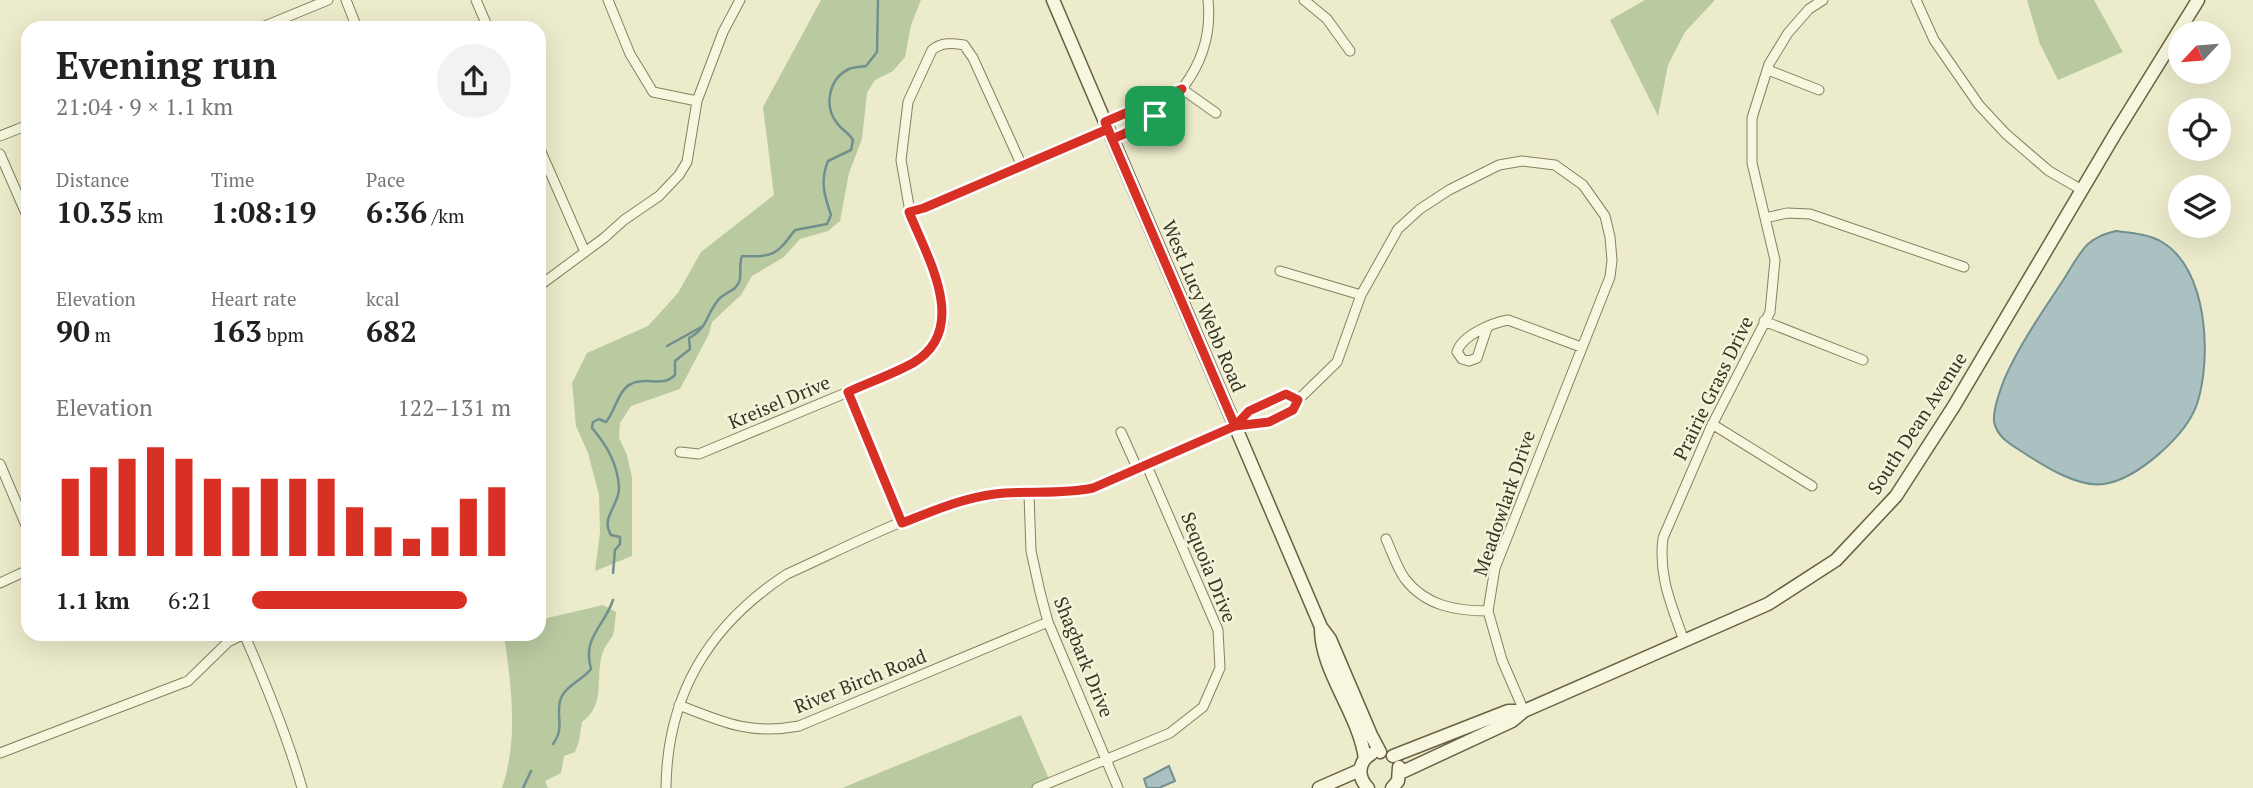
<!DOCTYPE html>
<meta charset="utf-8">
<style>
:root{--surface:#fff;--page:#f2f2f2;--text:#222;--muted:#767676;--accent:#d93025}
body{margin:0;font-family:"PT Serif",serif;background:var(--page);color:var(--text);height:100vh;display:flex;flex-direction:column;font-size:26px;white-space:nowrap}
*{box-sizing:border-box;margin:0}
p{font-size:23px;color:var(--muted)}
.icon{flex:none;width:38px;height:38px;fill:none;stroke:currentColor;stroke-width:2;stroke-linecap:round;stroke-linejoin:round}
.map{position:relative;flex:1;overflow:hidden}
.side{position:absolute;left:21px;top:21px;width:525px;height:620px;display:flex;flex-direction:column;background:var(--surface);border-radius:21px;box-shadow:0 7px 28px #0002}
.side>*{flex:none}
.needle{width:46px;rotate:244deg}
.controls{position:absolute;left:2168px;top:21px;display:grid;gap:14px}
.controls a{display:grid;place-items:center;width:63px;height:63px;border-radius:50%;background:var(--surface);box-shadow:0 7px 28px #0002;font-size:35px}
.pin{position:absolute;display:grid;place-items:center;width:60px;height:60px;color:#fff;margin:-30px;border-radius:14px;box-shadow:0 4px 10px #0006}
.round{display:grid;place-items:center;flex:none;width:74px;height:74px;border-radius:37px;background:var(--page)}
.summary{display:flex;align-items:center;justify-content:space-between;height:119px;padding:0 35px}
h1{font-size:38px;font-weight:600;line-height:52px}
.stats{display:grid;grid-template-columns:repeat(3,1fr);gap:10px;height:119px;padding:7px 35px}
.stats div{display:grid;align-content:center}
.stats b{font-size:30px;font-weight:600}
.stats small{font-size:19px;font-weight:400}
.stats p{font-size:19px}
.chart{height:196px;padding:14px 35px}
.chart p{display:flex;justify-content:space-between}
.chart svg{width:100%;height:126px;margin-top:7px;stroke:var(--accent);stroke-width:6}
ul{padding:0 35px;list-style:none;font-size:23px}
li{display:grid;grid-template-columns:112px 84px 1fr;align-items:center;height:52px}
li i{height:18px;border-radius:9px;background:var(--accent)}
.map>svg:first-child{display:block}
</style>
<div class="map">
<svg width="2253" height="788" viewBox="0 0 2253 788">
<rect width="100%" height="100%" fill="#ecebcb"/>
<path fill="#bacaa0" d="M821 0H921L911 25 905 57 893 71 875 80 867 93 862 139 849 173 840 221 828 231 800 239 784 257 752 276 741 295 712 322 709 334 680 389 631 406 620 423 619 438 627 455 632 478V556L595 571 600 532 599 495 588 453 576 426 572 383 587 353 648 326 678 293 701 252 774 195 763 107Z
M1645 0H1715L1685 32 1668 65 1658 116 1610 20Z
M2027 0H2094L2123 52 2058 80 2040 44Z
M603 605 616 612C615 619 615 628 613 635 611 640 606 644 604 649 593 676 608 703 582 722L579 741 575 752 564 756 561 773 545 781 548 788H502C519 737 511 686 504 634H539V620Z
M1021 715 1053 788H842Z"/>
<path fill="#abc1c1" stroke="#728f8f" stroke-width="2" d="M2116 231C2132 233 2148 234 2162 242 2208 269 2212 358 2197 404 2186 436 2137 479 2104 484 2078 488 2042 465 2021 451 2010 444 1996 436 1994 421 1993 408 2000 391 2004 380 2018 347 2044 309 2064 279 2071 268 2078 254 2088 244 2097 236 2105 234 2116 231Z
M1169 766 1175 781 1159 788H1147L1144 779Z"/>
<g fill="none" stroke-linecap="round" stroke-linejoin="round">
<path stroke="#728f8f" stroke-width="2.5" d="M667 346 703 326
M613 573 615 550 620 544V537L611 535C600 518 619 506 619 488 618 465 606 444 592 428L593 422 599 419 606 422C615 412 618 390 631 384 646 376 662 388 675 375V361L690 349 689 338C709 328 706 312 720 298 728 291 737 291 740 279 741 271 739 264 742 256 775 257 776 255 795 230L827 224 831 215C824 195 820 181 828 161L851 150 853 140C849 133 842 130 837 123 824 107 828 79 849 69 853 67 861 67 866 66L877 52 878 0
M553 744C565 727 556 719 560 701 564 686 583 680 591 669 582 637 604 627 613 600
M523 788 531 771"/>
<defs>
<path id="street" d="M346 0 357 28
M476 0 488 28
M608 0 630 54 653 92 697 101
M1304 0 1327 19 1350 51
M1916 0 1934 40 1979 105 2006 134 2049 171 2082 190
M260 28 328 0
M1768 70 1819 90
M1182 89 1216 113
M1105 122 1180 89
M0 136 28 125
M1112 139C1170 117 1215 65 1208 0
M539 147 585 252
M0 154 28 218
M910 212 924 208 1108 129
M1765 218 1787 213 1810 214 1964 267
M1280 271 1361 295
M539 286 604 238 624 220 659 196 679 175 687 162 697 101 723 32 740 0
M1764 321 1863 360
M1487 328 1477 358 1469 361 1462 359 1457 352C1462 335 1492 323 1508 320L1581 347
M848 392 902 523
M1712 424 1812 486
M1235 426 1249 411 1286 394 1298 400
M1121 432 1138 470
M680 452 699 454 848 392 915 362 934 344 943 323 941 293 910 212 901 160 908 102 932 50C942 42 951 43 964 45L973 58 1022 166
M0 464 28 530
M1029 494 1031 551 1040 592 1048 622 1118 788
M1386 539C1392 552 1397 568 1405 579 1426 606 1456 611 1488 611
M0 583 28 570
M244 634C266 684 287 735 302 788
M1684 641C1672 606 1658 577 1663 538L1711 427 1770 312 1775 260 1752 163V118L1769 64 1788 33 1809 9 1823 0
M679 705C724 723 751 735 799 726L1048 622
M0 753 188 681 228 642 244 634
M666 788C667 694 709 625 787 574 843 549 912 512 971 499 1011 490 1053 496 1093 488L1235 426 1269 422 1293 410 1298 400 1337 362 1361 295 1398 229 1420 209 1449 190 1499 165 1522 161 1555 165 1583 185 1605 216 1610 237 1612 260 1610 277 1495 568 1488 611 1502 660 1524 711
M1037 788 1170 733 1203 707 1220 668 1218 630 1147 466"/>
<path id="secondary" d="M1053 0 1321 627 1330 639 1371 735 1380 752
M1321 627C1320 671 1359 713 1365 759
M1393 756 1508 711H1524
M1400 773 1512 721 1524 711 1768 604 1836 560 1896 496 1954 406 2115 134 2198 0
M1319 788 1360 770
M1368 788C1357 777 1358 762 1371 754
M1392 788 1398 781 1399 767"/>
</defs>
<use href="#street" stroke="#888060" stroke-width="11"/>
<use href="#secondary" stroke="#6a6143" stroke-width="15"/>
<use href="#street" stroke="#f7f6de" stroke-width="9"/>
<use href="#secondary" stroke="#f7f6de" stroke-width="12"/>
</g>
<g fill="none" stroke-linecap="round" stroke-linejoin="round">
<defs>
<path id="route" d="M1155 116 1124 134 1112 139 1108 129 924 208 909 212C927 257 971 329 913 363 893 374 870 382 848 392L902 523C933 511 963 498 995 494 1028 490 1060 495 1093 488L1235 426 1269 422 1293 410 1298 400 1286 394 1249 411 1235 426 1112 139 1105 122 1182 89 1155 116"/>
</defs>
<use href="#route" stroke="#fff" stroke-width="14"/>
<use href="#route" stroke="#d93025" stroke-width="9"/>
</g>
<g text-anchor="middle" stroke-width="5" stroke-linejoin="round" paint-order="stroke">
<g font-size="19" fill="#3a3423" stroke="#f4f4db">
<text transform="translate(1204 306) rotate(67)" y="7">West Lucy Webb Road</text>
<text transform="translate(1713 388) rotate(-64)" y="7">Prairie Grass Drive</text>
<text transform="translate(779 402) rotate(-23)" y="7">Kreisel Drive</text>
<text transform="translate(1917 423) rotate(-57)" y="7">South Dean Avenue</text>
<text transform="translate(1504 503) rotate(-71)" y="7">Meadowlark Drive</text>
<text transform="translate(1209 567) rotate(68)" y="7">Sequoia Drive</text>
<text transform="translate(1084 657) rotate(68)" y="7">Shagbark Drive</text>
<text transform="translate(860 681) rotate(-22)" y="7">River Birch Road</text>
</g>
</g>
</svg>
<div class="controls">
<a><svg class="needle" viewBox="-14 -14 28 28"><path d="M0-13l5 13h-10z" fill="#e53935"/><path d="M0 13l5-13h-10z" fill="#767676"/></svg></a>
<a><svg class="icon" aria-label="locate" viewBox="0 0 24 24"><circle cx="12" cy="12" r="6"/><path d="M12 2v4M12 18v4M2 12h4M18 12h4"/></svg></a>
<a><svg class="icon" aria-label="layers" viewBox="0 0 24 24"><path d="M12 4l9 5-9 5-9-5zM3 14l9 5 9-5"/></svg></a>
</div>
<div class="pin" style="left:1155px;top:116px;background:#1e9e55"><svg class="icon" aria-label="arrive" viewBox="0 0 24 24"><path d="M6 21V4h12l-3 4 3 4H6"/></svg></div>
<section class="side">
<div class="summary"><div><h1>Evening run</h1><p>21:04 · 9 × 1.1 km</p></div><a class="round"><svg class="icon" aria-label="share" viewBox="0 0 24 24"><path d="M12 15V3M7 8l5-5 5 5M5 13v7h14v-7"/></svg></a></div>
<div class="stats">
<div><p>Distance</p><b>10.35<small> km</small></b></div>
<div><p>Time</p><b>1:08:19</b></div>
<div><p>Pace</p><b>6:36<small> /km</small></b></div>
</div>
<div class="stats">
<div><p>Elevation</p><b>90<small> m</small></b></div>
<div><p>Heart rate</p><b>163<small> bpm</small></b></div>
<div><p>kcal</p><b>682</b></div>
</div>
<div class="chart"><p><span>Elevation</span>122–131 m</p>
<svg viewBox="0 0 160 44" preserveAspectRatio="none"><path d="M5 44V17M15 44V13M25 44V10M35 44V6M45 44V10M55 44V17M65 44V20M75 44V17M85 44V17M95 44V17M105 44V27M115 44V34M125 44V38M135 44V34M145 44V24M155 44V20"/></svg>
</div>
<ul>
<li><b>1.1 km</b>6:21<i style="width:83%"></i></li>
</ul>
</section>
</div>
